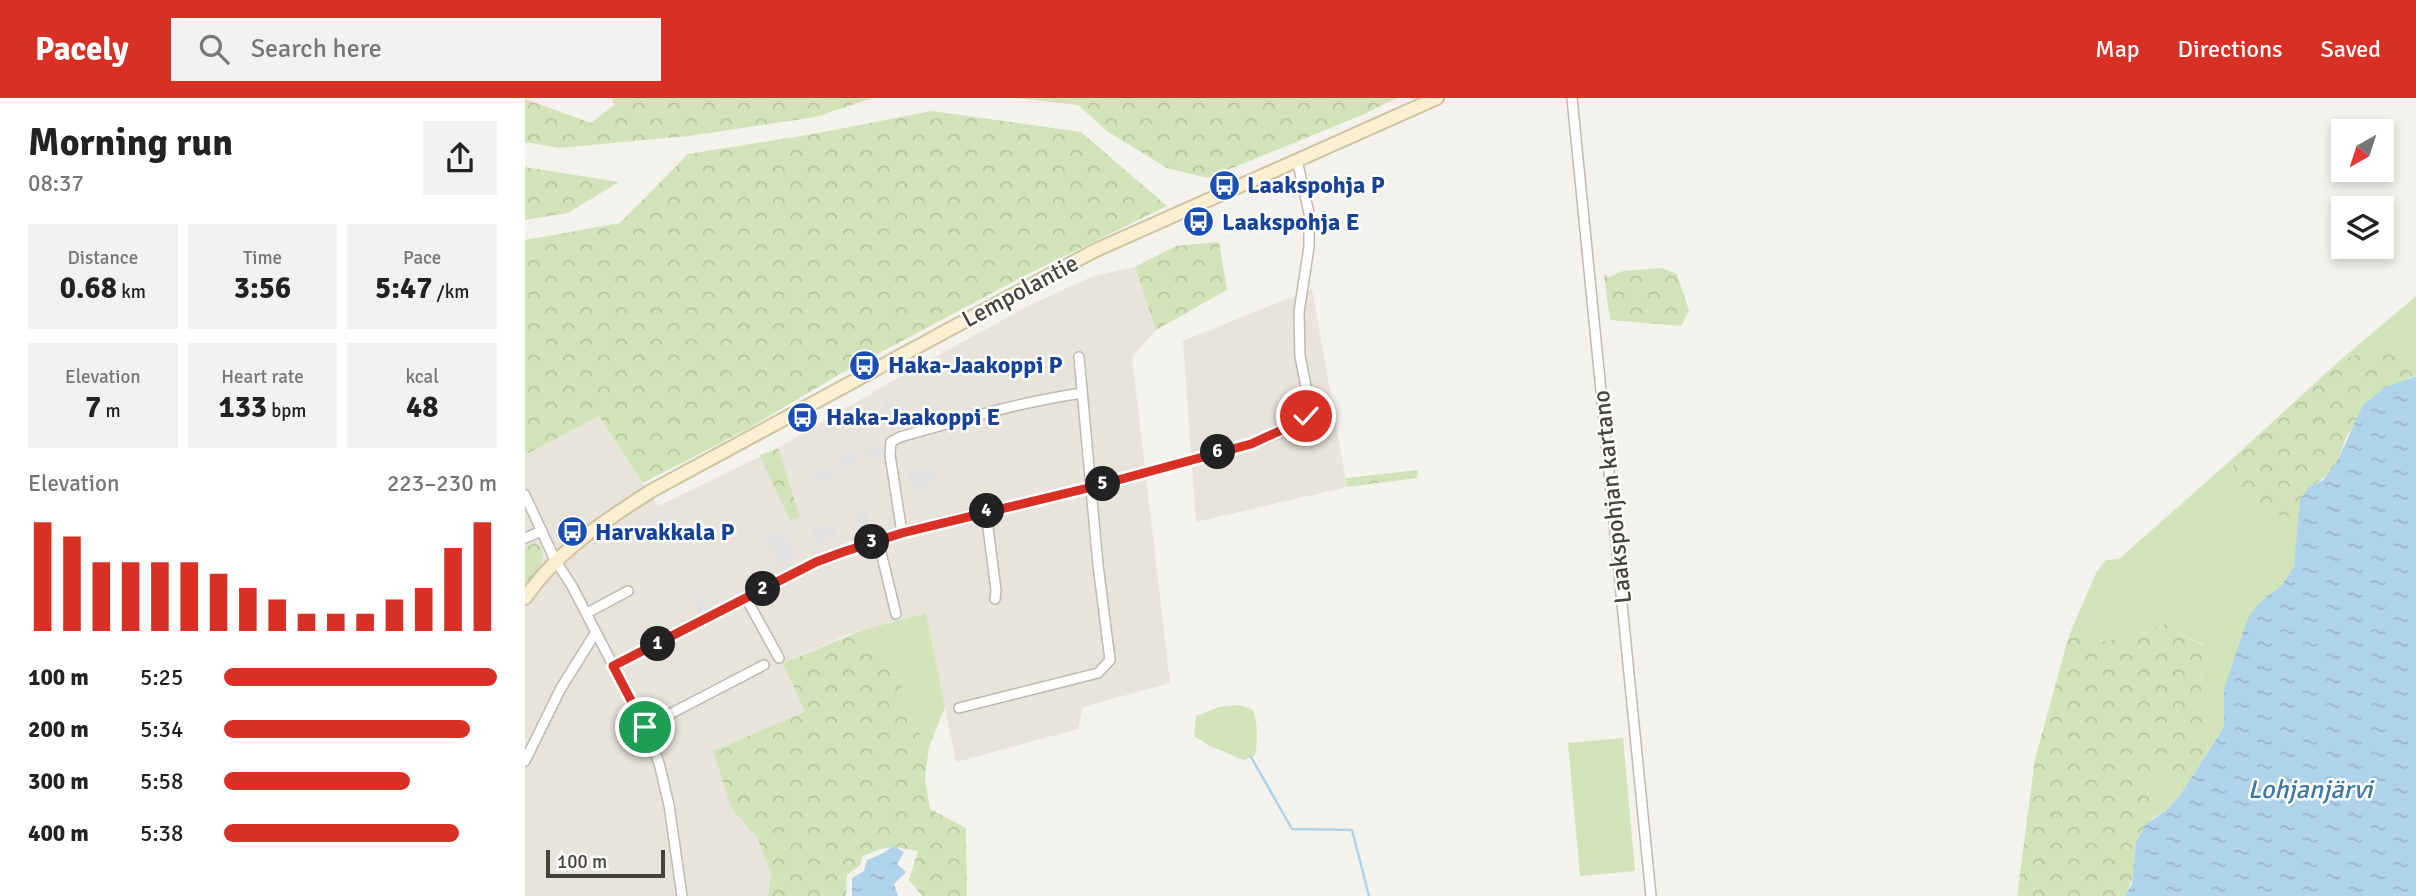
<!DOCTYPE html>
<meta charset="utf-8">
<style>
:root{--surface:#fff;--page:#f2f2f2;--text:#222;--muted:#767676;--accent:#d93025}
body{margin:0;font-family:Signika,sans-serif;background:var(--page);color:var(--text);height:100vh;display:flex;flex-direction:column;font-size:26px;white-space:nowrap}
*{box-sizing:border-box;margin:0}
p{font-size:23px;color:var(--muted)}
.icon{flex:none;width:38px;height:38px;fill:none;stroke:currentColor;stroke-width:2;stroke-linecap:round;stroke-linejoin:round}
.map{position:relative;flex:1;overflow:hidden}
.panel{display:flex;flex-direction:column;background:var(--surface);width:525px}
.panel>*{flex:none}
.needle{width:46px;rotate:219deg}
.controls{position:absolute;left:1806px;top:21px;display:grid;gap:14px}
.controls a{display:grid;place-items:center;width:63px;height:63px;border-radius:0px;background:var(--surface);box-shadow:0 4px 10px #0003;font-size:35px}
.scale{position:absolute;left:21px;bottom:18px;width:119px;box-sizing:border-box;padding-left:7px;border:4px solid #48433a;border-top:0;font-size:19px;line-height:24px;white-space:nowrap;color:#48433a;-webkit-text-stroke:5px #fff;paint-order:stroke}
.pin{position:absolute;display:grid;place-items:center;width:60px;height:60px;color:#fff;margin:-30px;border:4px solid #fff;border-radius:50%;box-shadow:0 2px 7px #0007}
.km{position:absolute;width:35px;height:35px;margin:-18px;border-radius:50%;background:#222;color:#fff;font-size:19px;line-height:35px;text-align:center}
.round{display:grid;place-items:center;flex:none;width:74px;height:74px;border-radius:0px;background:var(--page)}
.overview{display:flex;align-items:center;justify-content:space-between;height:119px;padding:0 28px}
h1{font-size:38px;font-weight:700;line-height:52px}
.metrics{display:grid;grid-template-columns:repeat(3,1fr);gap:10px;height:119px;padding:7px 28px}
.metrics div{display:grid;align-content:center;border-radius:0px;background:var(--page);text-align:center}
.metrics b{font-size:30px;font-weight:700}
.metrics small{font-size:19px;font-weight:400}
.metrics p{font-size:19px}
.chart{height:196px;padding:14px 28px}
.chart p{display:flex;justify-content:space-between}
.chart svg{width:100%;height:126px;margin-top:7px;stroke:var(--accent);stroke-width:6}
ul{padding:0 28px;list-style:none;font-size:23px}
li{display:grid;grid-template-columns:112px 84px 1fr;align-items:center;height:52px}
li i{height:18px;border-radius:9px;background:var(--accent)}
header{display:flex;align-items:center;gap:42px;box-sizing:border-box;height:98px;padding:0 35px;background:var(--accent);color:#fff}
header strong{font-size:33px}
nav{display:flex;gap:38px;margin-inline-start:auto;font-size:24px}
.search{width:490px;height:63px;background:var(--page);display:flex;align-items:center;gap:18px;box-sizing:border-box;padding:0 24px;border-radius:0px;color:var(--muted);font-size:26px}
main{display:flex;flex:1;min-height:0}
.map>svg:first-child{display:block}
</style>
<header>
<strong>Pacely</strong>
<div class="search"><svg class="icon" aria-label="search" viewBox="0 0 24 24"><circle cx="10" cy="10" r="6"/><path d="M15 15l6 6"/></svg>Search here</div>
<nav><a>Map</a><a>Directions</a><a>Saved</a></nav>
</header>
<main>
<section class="panel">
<div class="overview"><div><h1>Morning run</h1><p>08:37</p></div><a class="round"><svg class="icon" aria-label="share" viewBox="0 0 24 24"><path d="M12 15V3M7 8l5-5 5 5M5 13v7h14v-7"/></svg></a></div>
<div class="metrics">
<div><p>Distance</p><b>0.68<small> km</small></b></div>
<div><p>Time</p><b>3:56</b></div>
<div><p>Pace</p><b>5:47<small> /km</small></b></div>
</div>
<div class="metrics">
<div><p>Elevation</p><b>7<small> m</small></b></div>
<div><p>Heart rate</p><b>133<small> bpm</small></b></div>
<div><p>kcal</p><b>48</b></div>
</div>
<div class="chart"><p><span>Elevation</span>223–230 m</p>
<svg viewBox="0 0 160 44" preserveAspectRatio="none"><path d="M5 44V6M15 44V11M25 44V20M35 44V20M45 44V20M55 44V20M65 44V24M75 44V29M85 44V33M95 44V38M105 44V38M115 44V38M125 44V33M135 44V29M145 44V15M155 44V6"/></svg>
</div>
<ul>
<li><b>100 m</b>5:25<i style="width:100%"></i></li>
<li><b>200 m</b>5:34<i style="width:90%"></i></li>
<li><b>300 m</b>5:58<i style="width:68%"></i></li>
<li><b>400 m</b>5:38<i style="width:86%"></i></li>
</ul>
</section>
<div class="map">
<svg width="1891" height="798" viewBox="0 0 1891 798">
<defs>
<pattern id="forest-crowns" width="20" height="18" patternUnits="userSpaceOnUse" patternTransform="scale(1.75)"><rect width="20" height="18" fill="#d1e4b9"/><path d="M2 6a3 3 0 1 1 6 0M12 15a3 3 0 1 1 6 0" fill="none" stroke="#b5c5a0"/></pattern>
<pattern id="water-ripples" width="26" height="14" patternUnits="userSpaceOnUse" patternTransform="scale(1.75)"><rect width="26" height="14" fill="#afd3ea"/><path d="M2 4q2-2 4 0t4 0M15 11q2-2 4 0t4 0" fill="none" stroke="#98b6c9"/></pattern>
</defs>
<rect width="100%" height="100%" fill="#f4f2ec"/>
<path fill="#e8e4db" d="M610 169 631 232 607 259 645 585 558 609 553 631 431 664 401 515 324 536 258 565 281 614 207 711 232 740 246 775 243 798H0V357L74 318 133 408 253 350 388 271 501 209 568 178Z
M787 191 822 389 671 424 658 243Z"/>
<path fill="#d1e4b9" d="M1891 198V257L1860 244 1812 265Z
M1706 362 1719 401 1756 418H1775L1769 468 1757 487 1734 505 1699 629 1683 653 1676 589 1678 547 1640 526 1603 540 1576 543 1551 521 1572 473 1581 462 1594 461Z
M401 515 420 609 404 649 386 622 375 581 338 532Z
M714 607 728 612C733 626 733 642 730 658L718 662 685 648 669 638 671 618 694 609Z
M1098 640 1110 773 1055 778 1043 645Z
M1653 674 1655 697 1643 711 1628 720 1620 677Z"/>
<path fill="url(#forest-crowns)" d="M87 0H347L291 19 164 38 34 50 0 44V1L66 25 89 7Z
M491 0H872L837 17 683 80 642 70 582 33 553 7Z
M407 13 556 34 642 108 501 177 315 276 224 330 118 385 74 318 0 357V142L95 125 163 56 288 36Z
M0 69 94 84 43 115 0 122Z
M694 144 702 192 631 232 610 169 651 148Z
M1137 170 1152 176 1164 213 1156 228 1085 222 1079 176 1084 179 1098 173Z
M1860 244 1891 257V278L1885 279C1866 297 1842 313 1825 333 1817 343 1817 358 1810 368 1793 391 1775 384 1775 418H1756L1718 401 1706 362 1812 265Z
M253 350 275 419 265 423 235 357Z
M893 372 892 380 822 389 821 380Z
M9 445 17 449V465L0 489V450Z
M1551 521 1576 543 1603 540 1640 526 1678 548 1676 589 1683 653 1655 697 1653 674 1620 677 1628 720C1602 744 1616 772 1600 798H1492L1510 661 1543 541Z
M338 532 375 581 386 622 404 649 400 680 405 711 441 730 442 798H397L384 782 393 753C368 748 362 747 338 758L335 767 322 777 321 798H243L246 775 232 740 207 711 188 653 280 614 258 565Z"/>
<path fill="#e4e2e0" d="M367 300 372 329 363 331 358 302Z
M356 347 359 357 317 370 314 359Z
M411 367 415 386 387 393 382 374Z
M312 368 315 378 290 386 287 376Z
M141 412 150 426 130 437 122 423Z
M341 413 346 433 334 436 329 416Z
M301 425 303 431 309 429 313 440 293 448 286 431Z
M152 429 157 437 137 449 132 440Z
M258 431 273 459 267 462 270 468 257 475 239 441Z
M170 486 184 513 175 517 161 491Z"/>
<path fill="url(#water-ripples)" d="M1891 278V798H1600L1607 786 1611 745 1621 726 1643 711 1655 697 1699 629V591L1722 522 1734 505 1757 487 1769 468 1775 402 1783 390 1798 382 1811 366 1838 307 1859 290Z
M368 748 379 754 372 766 381 774 369 786 373 798H327V780L339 773 342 762 357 756Z"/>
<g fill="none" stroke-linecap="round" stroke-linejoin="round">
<path stroke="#afd3ea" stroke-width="2.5" d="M726 659 767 731 827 732 844 798"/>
<defs>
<path id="street" d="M1047 0 1126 798
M0 397 30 462 47 488 120 629 134 665 144 707 157 798
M461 414 471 492 470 501
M377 435 365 357 366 344 375 339C435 322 495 304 557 295
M0 440 17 433
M353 442 371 516
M221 500 254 560
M62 515 103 493
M88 568 291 464C379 428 473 412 564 390 594 383 623 374 652 366 695 354 746 346 781 318L784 304 775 258 774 214 784 149V115L772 62
M434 610 573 575 585 562 573 467 554 259
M120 629 239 567
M0 663 36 590 71 534"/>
<path id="secondary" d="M0 500C34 451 77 425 126 393L569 153 912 0"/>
</defs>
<use href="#street" stroke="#bfb9af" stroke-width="12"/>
<use href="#secondary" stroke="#cfc3a0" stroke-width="16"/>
<use href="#street" stroke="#fff" stroke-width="9"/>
<use href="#secondary" stroke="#faefd1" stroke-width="12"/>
</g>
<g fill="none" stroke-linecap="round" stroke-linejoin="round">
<defs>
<path id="route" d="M120 629 88 568 291 464 318 454 377 435 567 389 726 346 772 325 781 318"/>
</defs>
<use href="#route" stroke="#fff" stroke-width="14"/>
<use href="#route" stroke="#d93025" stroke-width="9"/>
</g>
<defs>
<symbol id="bus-disc" viewBox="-11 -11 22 22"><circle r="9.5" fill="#1a4fb4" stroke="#fff"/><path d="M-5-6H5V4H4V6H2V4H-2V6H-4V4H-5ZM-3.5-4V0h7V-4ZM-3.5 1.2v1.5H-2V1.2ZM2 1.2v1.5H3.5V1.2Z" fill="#fff"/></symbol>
</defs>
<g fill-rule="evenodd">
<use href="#bus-disc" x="682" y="70" width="35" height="35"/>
<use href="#bus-disc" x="656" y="106" width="35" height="35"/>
<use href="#bus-disc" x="322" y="250" width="35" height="35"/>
<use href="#bus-disc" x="260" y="302" width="35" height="35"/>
<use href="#bus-disc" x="30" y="416" width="35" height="35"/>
</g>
<g text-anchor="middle" stroke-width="5" stroke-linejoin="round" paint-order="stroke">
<g font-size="24" font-weight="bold" fill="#164399" stroke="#fff" text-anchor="start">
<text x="722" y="95">Laakspohja P</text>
<text x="697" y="132">Laakspohja E</text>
<text x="363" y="275">Haka-Jaakoppi P</text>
<text x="301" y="327">Haka-Jaakoppi E</text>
<text x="70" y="442">Harvakkala P</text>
</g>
<g font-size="24" fill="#48433a" stroke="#fff">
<text transform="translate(495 193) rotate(-28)" y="8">Lempolantie</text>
<text transform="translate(1087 399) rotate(-96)" y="8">Laakspohjan kartano</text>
</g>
<g font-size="26" font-style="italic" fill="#3b79a3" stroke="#fff">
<text x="1785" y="700">Lohjanjärvi</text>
</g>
</g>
</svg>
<div class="controls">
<a><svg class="needle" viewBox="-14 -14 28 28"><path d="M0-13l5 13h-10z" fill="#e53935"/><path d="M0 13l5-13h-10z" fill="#767676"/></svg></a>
<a><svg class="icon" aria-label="layers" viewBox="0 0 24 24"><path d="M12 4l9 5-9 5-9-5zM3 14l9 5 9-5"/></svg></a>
</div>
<div class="scale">100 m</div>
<div class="pin" style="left:120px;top:629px;background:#1e9e55"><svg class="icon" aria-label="arrive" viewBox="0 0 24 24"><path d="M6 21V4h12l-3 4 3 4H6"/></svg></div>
<div class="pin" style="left:781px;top:318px;background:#d93025"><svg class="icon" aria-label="check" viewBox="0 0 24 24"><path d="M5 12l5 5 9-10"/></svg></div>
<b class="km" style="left:133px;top:546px">1</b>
<b class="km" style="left:238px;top:491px">2</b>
<b class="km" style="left:347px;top:444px">3</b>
<b class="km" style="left:462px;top:413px">4</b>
<b class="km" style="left:578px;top:386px">5</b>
<b class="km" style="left:693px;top:354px">6</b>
</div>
</main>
